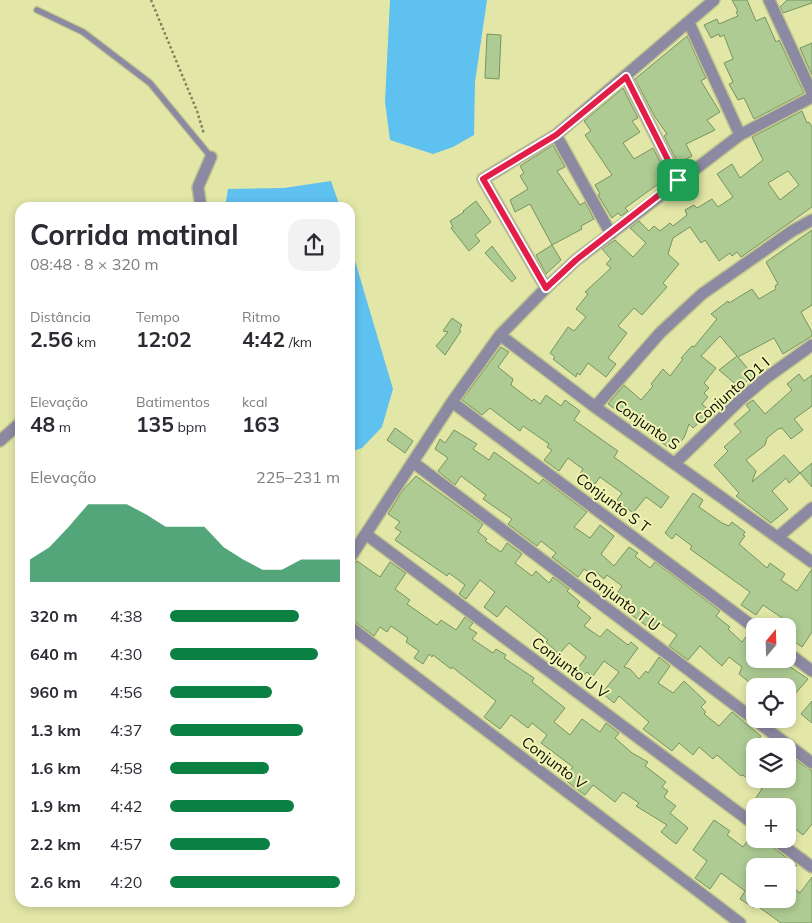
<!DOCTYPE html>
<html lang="pt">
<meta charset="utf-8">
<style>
:root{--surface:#fff;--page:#f2f2f3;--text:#2b2b33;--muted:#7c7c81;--accent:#0b8043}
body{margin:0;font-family:Mulish,sans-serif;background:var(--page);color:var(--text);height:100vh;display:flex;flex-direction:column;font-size:19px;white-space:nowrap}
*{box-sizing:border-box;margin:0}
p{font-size:16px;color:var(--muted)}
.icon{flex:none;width:28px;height:28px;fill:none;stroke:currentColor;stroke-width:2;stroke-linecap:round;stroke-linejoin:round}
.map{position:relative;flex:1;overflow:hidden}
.details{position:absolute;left:15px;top:202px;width:340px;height:705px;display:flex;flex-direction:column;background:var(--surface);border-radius:15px;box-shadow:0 2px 8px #0003}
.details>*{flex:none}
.needle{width:32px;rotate:19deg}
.controls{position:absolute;left:746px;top:618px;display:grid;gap:10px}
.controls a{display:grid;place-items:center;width:50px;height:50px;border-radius:10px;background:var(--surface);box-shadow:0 2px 8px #0003;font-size:25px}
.pin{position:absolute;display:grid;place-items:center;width:42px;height:42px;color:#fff;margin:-21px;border-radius:10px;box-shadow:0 2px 8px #0006}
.round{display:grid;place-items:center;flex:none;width:52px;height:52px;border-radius:15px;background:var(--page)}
.headline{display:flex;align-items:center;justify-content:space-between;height:85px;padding:0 15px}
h1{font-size:28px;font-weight:700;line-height:38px}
.stats{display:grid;grid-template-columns:repeat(3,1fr);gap:8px;height:85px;padding:5px 15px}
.stats div{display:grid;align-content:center}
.stats b{font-size:21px;font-weight:700}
.stats small{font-size:14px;font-weight:400}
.stats p{font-size:14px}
.chart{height:140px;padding:10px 15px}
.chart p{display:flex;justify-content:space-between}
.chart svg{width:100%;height:90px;margin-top:5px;fill:var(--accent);opacity:.7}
ul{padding:0 15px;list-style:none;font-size:16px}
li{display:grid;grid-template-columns:80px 60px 1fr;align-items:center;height:38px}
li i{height:12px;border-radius:6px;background:var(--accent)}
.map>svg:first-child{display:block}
</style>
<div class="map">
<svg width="812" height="923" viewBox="0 0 812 923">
<rect width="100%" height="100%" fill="#e2e7a7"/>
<path fill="#5fc1ef" d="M390 0H487L475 82 474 135 453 147 433 154 390 140 385 102Z
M331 181 340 207H225L228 189 284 188Z
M350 244 393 389 382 427 362 448 350 452Z"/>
<path fill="#adcb93" stroke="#77945f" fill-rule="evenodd" d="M732 0H747L756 21 765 17 776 42 779 40 804 93 754 119 744 98 738 100 729 84 733 82 724 63 733 59 724 35 720 37 719 34 711 38 704 25 717 19 719 24 738 16 736 12 738 11Z
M787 0H812V3L783 13 780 7Z
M487 34 501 35 499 79 485 78Z
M687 36 706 78 701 81 720 112 707 120 715 130 686 144 692 156 678 163 664 136 667 134 655 117 635 79Z
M812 43V75L800 48Z
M623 88 638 118 632 121 640 132 623 143 634 159 653 148 668 177 625 208 628 211 621 216 618 213 612 218 598 195 600 194 595 185 612 175 585 135 591 131 584 121Z
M802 111 807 123 809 122 812 127V207L741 257 737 252 732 256 730 253 719 261 705 240 701 243 690 227 673 238 668 254 679 264 663 283 667 287 642 315 634 308 618 326 627 333 608 358 616 364 606 377 588 363 580 375 577 373 576 377 553 359 555 357 550 353 568 327 574 331 586 317 576 309 588 294 585 292 611 268 606 264 611 259 602 249 615 240 633 257 646 243 630 228 639 221 649 231 654 226 660 231 670 223 673 226 687 215 685 210 694 205 697 208 712 199 718 207 733 197 717 174 732 164 740 178 763 160 752 137ZM788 171 799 185 780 200 768 183Z
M553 145 565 167 557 171 580 205 585 202 594 219 581 226 582 229 552 245 561 260 546 274 536 255 552 245 530 204 515 212 510 200 528 189 520 176 524 173 520 166Z
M476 201 491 222 475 235 480 241 469 251 451 228 453 227 450 221 464 212 463 211Z
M812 230V305L801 312 812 332V336L783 354 774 338 738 357 753 375 740 388 719 370 737 356 720 336 701 356 716 368 704 383 709 388 704 393 708 397 702 404 711 412 693 428 689 424 684 438 672 450 608 404 624 385 641 400 653 386 651 384 663 369 670 376 683 359 681 358 692 346 694 347 717 319 711 314 728 301 729 303 752 289 759 299 776 289 775 286 778 284 766 262Z
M492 246 516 278 512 282 485 253Z
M452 318 462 325 459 330 461 331 445 355 436 346 448 332 443 331Z
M501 347 509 352 498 367 513 379 511 385 532 401 534 399 540 404 546 395 561 406 565 400 580 411 574 420 618 451 614 457 669 497 661 508 646 497 633 513 617 500 622 493 600 477 595 484 580 474 583 469 568 458 559 471 544 460 552 450 547 447 549 444 523 426 520 431 490 408 482 415 462 400Z
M799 374 804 381 812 375V406L794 419 803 430 791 439 782 428 778 429 767 438 765 445 746 460 756 471 752 482 784 455 800 473 812 463V487L800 473 789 483 786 478 772 491 788 509 771 523 736 496 739 493 714 465 728 451 724 447 741 432 734 424 750 410 746 405 753 400 765 414 792 390 787 384Z
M395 428 413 441 405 453 387 440Z
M454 430 477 444 473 449 489 460 494 452 539 484 543 479 587 512 574 527 590 538 600 525 614 536 601 554 614 566 629 547 638 553 635 556 650 568 655 562 720 611 716 616 730 627 728 629 742 642 749 633 755 638V659H779L808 679 788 702V686H754L739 674 742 667 729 657 722 666 700 646 688 660 680 654 669 646 677 635 657 621 651 629 619 606 625 599 618 592 622 586 607 575 604 579 596 572 594 576 584 569 578 577 552 557 556 553 541 541 537 546 508 524 512 519 483 499 486 495 461 476 455 485 438 471 448 458 435 449 440 439 445 443Z
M416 476 483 524 478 532 487 539 485 541 501 552 507 543 522 554 515 563 532 576 536 571 549 583 553 577 569 589 567 591 580 602 577 606 591 618 584 626 600 637 607 629 628 645 631 642 638 648 624 667 630 669 639 679 646 671 648 673 659 657 670 666 658 683 673 693 684 681 706 702 701 707 706 712 704 714 719 726 732 712 761 736 755 743V768L747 778 743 775 741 776 717 755 713 759 699 747 693 755 679 743 672 751 643 729 649 722 628 704 619 696 614 703 602 693 619 672 604 661 592 677 587 672 584 675 577 669 586 657 569 643 559 654 546 642 548 640 506 606 497 617 484 607 495 592 480 580 466 599 459 594 465 585 449 573 447 576 395 540 401 532 395 528 400 522 388 514 403 490Z
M693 493 703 500 699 507 722 523 729 526 732 522 745 532 743 535 745 536 739 544 767 568 770 563 785 574 781 580 797 591 812 569V632L802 647 788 637V622L763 605 756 615 741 605 750 592 690 549 692 546 676 534 672 539 665 533Z
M357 561 380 577 390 562 406 573 395 589 410 600 407 604 437 625 441 620 456 630 465 617 473 623 469 628 477 633 472 639 493 653 496 649 506 655 504 658 534 678 532 682 565 708 554 722 570 735 582 719 600 732 606 723 619 733 615 738 632 753 648 762 645 766 666 782 662 787 668 791 664 797 676 806 670 813 688 828 676 844 661 832 667 825 636 806 639 803 623 792 615 802 593 785 585 795 569 783 564 778 573 767 541 743 547 735 532 723 528 728 511 715 500 729 484 717 496 701 452 667 451 669 433 655 432 657 429 654 423 664 414 658 419 651 406 642 408 638 391 626 387 632 380 627 374 636 350 618V570Z
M812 701V723L801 714Z
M791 757 812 771V824L803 835 788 823V806H763L755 799 762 789 748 779H788V761Z
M714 820 730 831 727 835 743 847 753 833 755 839H762L797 866H755V899H788V884L800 893 812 877V923H781L756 905 754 908 740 899 745 891 721 873 710 889 695 878 707 861 693 850Z"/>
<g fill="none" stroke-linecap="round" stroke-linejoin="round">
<defs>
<path id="service" d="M37 10 83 32 150 83 211 157"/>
<path id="minor" d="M769 0 812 93
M689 23 740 135
M626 77 678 180
M556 135 611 234
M201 208 198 187 211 157
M546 288 483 179 556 135 714 0
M500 335 595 407 812 562
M452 402 755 628
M595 407 660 333 702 294 792 231 812 220
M0 441 20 423
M414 463 812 763
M675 463 740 400 766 378 812 345
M367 535 755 825
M778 537 812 508
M350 558 452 402 500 335 546 288 576 260 740 135 812 97
M350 627 740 923
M788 653 812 671
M774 839 812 867"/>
</defs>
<use href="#service" stroke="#c0c48c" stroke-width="8"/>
<use href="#minor" stroke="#c0c48c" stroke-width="14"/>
<path stroke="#81845b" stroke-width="2.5" stroke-dasharray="2.5 2.5" stroke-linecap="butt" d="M151 0 197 111 204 134"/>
<use href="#service" stroke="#8c89a2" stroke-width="5.5"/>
<use href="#minor" stroke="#8c89a2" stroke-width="11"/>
</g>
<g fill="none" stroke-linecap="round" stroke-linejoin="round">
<defs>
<path id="route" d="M626 77 678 180 576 260 546 288 483 179 556 135Z"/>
</defs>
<use href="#route" stroke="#fff" stroke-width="10"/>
<use href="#route" stroke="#e11d48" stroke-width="6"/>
</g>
<g text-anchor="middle" stroke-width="4" stroke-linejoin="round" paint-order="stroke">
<g font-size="15" fill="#0c0d00" stroke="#f0f4b4">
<text transform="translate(732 391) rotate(-41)" y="5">Conjunto D1 I</text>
<text transform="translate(647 425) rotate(35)" y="5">Conjunto S</text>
<text transform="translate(613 503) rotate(37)" y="5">Conjunto S T</text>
<text transform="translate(622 601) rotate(37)" y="5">Conjunto T U</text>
<text transform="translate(570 668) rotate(37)" y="5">Conjunto U V</text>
<text transform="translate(554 763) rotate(37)" y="5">Conjunto V</text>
</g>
</g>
</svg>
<div class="controls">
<a><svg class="needle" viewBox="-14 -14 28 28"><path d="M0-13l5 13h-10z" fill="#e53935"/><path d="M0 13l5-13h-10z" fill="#7c7c81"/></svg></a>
<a><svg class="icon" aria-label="locate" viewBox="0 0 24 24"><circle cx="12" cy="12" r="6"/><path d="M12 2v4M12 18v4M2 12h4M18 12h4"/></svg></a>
<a><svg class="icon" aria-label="layers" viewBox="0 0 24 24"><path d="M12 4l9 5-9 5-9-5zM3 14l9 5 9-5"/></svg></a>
<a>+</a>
<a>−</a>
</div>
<div class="pin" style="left:678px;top:180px;background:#1e9e55"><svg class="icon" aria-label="arrive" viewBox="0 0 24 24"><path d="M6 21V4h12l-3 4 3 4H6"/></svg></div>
<section class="details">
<div class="headline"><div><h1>Corrida matinal</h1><p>08:48 · 8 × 320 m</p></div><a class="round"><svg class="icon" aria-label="share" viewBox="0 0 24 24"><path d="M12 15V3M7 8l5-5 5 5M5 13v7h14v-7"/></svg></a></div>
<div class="stats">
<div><p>Distância</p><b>2.56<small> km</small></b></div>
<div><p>Tempo</p><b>12:02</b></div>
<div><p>Ritmo</p><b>4:42<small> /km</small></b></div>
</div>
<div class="stats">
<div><p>Elevação</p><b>48<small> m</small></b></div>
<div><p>Batimentos</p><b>135<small> bpm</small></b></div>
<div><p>kcal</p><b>163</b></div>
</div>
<div class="chart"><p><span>Elevação</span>225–231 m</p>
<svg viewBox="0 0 160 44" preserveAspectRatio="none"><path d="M0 44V33L10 27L20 17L30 6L40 6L50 6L60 11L70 17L80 17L90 17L100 27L110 33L120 38L130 38L140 33L150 33L160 33V44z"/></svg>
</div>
<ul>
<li><b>320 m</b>4:38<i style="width:76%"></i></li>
<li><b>640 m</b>4:30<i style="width:87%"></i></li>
<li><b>960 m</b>4:56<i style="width:60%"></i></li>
<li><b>1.3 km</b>4:37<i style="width:78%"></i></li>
<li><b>1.6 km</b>4:58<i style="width:58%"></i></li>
<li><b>1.9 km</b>4:42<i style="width:73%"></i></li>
<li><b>2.2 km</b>4:57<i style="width:59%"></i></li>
<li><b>2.6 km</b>4:20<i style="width:100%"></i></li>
</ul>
</section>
</div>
